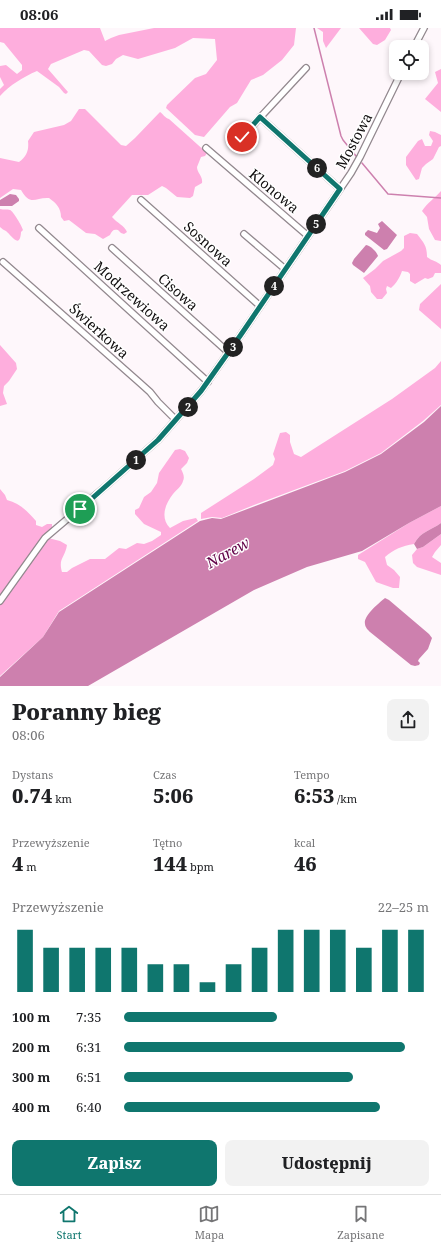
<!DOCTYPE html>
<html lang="pl">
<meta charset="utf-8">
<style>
:root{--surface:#fff;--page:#f2f2f2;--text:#202124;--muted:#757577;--line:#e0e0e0;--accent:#0f766e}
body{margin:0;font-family:"Noto Serif",serif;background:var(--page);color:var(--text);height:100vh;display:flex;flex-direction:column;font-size:15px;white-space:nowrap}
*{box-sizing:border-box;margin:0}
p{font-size:13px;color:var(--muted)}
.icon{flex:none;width:22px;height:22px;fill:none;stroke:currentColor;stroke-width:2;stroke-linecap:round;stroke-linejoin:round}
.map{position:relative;height:658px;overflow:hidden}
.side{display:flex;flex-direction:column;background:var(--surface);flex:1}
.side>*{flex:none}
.fabs{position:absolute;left:389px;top:12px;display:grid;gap:8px}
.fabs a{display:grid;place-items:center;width:40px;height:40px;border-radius:8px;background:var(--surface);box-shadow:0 2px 6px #0003;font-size:20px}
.pin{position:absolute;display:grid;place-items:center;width:34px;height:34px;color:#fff;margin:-17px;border:2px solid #fff;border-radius:50%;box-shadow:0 1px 4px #0007}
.km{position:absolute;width:20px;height:20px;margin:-10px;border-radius:50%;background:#222;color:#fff;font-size:11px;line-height:20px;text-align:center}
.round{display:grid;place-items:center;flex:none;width:42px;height:42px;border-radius:8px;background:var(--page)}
.head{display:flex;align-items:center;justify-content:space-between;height:68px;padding:0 12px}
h1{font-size:22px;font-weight:800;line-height:30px}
.figures{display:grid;grid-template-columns:repeat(3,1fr);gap:6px;height:68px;padding:4px 12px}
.figures div{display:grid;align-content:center}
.figures b{font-size:20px;font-weight:800}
.figures small{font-size:11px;font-weight:400}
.figures p{font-size:11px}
.chart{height:112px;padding:8px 12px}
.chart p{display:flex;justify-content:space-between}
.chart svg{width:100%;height:72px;margin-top:4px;stroke:var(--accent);stroke-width:6}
.button{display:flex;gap:8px;margin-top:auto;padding:8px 12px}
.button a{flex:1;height:46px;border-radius:8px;background:var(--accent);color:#fff;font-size:16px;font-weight:800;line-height:46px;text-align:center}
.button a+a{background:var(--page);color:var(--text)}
ul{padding:0 12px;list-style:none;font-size:13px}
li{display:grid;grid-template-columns:64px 48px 1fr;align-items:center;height:30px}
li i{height:10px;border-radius:5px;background:var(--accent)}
.status{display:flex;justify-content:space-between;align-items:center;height:28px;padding:0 20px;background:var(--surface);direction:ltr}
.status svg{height:11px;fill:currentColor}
.tabs{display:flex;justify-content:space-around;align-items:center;height:56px;border-top:1px solid var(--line);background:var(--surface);font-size:11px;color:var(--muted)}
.tabs a{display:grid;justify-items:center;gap:2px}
.tabs .selected{color:var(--accent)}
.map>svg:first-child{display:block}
</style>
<div class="status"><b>08:06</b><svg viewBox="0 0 49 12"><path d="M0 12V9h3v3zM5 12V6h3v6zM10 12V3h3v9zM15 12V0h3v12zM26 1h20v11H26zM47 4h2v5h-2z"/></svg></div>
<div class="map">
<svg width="441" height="658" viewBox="0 0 441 658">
<rect width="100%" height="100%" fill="#fef7fb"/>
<path fill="#feaedd" d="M0 0H100L105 13 111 10 119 7 154 0H296L294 17 282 32 263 47 251 52 237 75 230 79 204 109 195 107 166 80 167 77 195 50 206 46 217 32 215 11 193 10 175 20 138 31 123 27 116 31 112 36 106 38 102 37 89 23 84 22 51 36 48 41 68 64 66 66 64 65 59 59 37 43C23 49 10 57 0 68V61L4 57 0 49V38L6 37 17 46 22 42V37L4 15 0 14Z
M317 0H341L326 20 323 13V4Z
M359 0H390L391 2 385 12 377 17 373 16Z
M441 41V84L425 71 438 55 435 44Z
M79 81H85L121 117 126 118 135 110 160 84C163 86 165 90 169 91L207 125 205 128 201 129 197 139C197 145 203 148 202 155L195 159 193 168 190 170 177 169 166 160 162 158 148 167H132L112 189C117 195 124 197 127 204L124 206 121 205 118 202C113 201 112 203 110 207L103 211 95 206 86 205 69 192 64 193 61 189C61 180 56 175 49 170 35 169 31 179 21 162L13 161 0 170V130L19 134C27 128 29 122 28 113L34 104 64 97 71 93Z
M430 103 435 104 441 107V118L439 119 433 131 426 136 422 140 419 151 416 152 406 137V129L418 113 422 111 425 118H431L433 113 429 107Z
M441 163V213L435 212 429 201 427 189 422 183C427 175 435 170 441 163Z
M0 181C4 182 7 181 10 182 13 183 22 198 23 202L21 204C20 222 11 207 6 203 4 202 2 201 0 199Z
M410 205 417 206C424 215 427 218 427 229 432 233 437 233 441 237V245H435L433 249 428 251 425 250 415 256 410 253V246L408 244 402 243C400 249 396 256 391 260L387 258 386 261 387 265 382 271H377L371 264 370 258 363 250 375 241 383 233 401 223 404 220V208Z
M441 256V301L419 282 420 276Z
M0 317 16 335 17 341 9 353 4 358 3 365 7 376 0 378Z
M441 333V377L423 393 381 425 345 443 254 477 222 490 212 489 201 491V485L254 451 273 437 275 431 273 426 280 405 286 404 290 407V414L294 426 301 429 392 371 435 340Z
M180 421 185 423 189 430 187 435 181 441C183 445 185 449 183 453 182 458 176 462 173 466 165 476 160 490 170 500L183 493 196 490 198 493 59 583 43 609 0 648V461L5 467 7 472C20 475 28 484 36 493V497L42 499 47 496H52V500L47 506 48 510 60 513 67 517C65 530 58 530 62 544H67L72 540 90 531H105L119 520 126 521 137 515 144 516 152 513 161 507V504L144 496 135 486V482L139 480 144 469 151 464 157 455 159 445 175 422Z
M441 478V495C430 503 421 503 414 516 402 518 394 521 385 529L387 537 394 542 400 549 399 560H393L376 554 365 534 358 531V527L409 495Z
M441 506V517L435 524 432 529 441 535V547L417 539 413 535 412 527 417 521 423 519Z"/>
<path fill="#cd80ae" d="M10 166 16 167 19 171V173L12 178H0V172Z
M382 193 397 207 387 221 384 222 365 207V205L368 202 377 205 380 200 378 196Z
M366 217C371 218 377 224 378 228L364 245 353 237 352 235 354 231Z
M441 378V478L409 495 362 523 307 539 254 562 88 658H0V649L43 609 59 584 200 493 212 490 221 491 345 444 381 426 424 394Z
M441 495V506L423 519 417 521 414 516C421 503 430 503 441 495Z
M385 570 389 572 429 606 432 610 428 621 419 631 418 633 420 635 419 637 415 638 411 637 370 604C368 602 365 599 365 596 363 588 379 575 385 570Z"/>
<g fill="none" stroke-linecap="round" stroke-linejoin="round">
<path stroke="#cd80ae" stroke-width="1.5" d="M314 0 341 108 343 112 356 128
M362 135 388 166 441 170"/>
<defs>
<path id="minor" d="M414 19 424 0
M260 89 340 161
M242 109 306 40
M206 120 308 208
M141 172 260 278
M39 200 208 354
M244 206 285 241
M112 220 229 325
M3 234 140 355 150 364 158 374 176 392
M0 573 45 510 106 458 158 412 201 363 240 308 351 145 360 129 401 45"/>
</defs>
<use href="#minor" stroke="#92888e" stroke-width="8"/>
<use href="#minor" stroke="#fff" stroke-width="5.5"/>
</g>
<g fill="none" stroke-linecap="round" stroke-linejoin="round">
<defs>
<path id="route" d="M80 481 158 412 201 363 240 308 340 161 260 89 242 109"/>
</defs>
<use href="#route" stroke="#fff" stroke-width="8"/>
<use href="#route" stroke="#0f766e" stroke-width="5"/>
</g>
<g text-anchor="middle" stroke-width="3" stroke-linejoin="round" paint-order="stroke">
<g font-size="14" fill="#0f0c0d" stroke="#fff">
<text transform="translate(354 113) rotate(-62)" y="5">Mostowa</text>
<text transform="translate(274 163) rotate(40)" y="5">Klonowa</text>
<text transform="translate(208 216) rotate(42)" y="5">Sosnowa</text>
<text transform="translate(178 264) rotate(42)" y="5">Cisowa</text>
<text transform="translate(132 268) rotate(42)" y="5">Modrzewiowa</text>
<text transform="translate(99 303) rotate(42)" y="5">Świerkowa</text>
</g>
<g font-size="15" font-style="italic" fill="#620248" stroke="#fff">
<text transform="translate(228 525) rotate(-29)" y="5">Narew</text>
</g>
</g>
</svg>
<div class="fabs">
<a><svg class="icon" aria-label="locate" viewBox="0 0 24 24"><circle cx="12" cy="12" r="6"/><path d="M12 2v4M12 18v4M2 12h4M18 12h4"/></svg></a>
</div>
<div class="pin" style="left:80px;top:481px;background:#1e9e55"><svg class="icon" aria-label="arrive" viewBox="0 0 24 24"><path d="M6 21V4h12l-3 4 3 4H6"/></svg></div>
<div class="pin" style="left:242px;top:109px;background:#d93025"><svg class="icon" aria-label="check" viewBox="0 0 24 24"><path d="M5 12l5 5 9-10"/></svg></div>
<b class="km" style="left:136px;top:432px">1</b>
<b class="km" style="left:188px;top:379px">2</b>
<b class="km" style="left:233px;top:319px">3</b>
<b class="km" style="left:274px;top:258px">4</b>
<b class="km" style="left:316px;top:196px">5</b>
<b class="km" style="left:317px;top:140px">6</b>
</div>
<section class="side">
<div class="head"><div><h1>Poranny bieg</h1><p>08:06</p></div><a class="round"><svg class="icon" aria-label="share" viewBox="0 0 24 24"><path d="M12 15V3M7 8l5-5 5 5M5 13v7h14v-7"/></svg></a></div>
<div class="figures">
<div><p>Dystans</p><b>0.74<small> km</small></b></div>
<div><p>Czas</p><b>5:06</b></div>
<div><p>Tempo</p><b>6:53<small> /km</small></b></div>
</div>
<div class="figures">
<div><p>Przewyższenie</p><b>4<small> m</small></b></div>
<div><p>Tętno</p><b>144<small> bpm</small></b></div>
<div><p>kcal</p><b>46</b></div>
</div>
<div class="chart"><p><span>Przewyższenie</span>22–25 m</p>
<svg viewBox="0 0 160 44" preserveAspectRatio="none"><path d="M5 44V6M15 44V17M25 44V17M35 44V17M45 44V17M55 44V27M65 44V27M75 44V38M85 44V27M95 44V17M105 44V6M115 44V6M125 44V6M135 44V17M145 44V6M155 44V6"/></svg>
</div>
<ul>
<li><b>100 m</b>7:35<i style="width:50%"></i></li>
<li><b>200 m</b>6:31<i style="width:92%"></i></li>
<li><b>300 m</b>6:51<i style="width:75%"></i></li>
<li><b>400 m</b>6:40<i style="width:84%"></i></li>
</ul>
<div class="button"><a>Zapisz</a><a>Udostępnij</a></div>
</section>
<nav class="tabs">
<a class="selected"><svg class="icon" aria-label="home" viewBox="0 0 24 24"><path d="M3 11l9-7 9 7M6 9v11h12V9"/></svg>Start</a>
<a><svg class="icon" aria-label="map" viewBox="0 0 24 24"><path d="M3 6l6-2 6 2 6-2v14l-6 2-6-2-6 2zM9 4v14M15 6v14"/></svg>Mapa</a>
<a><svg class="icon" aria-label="saved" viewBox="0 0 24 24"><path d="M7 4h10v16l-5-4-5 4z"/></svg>Zapisane</a>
</nav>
